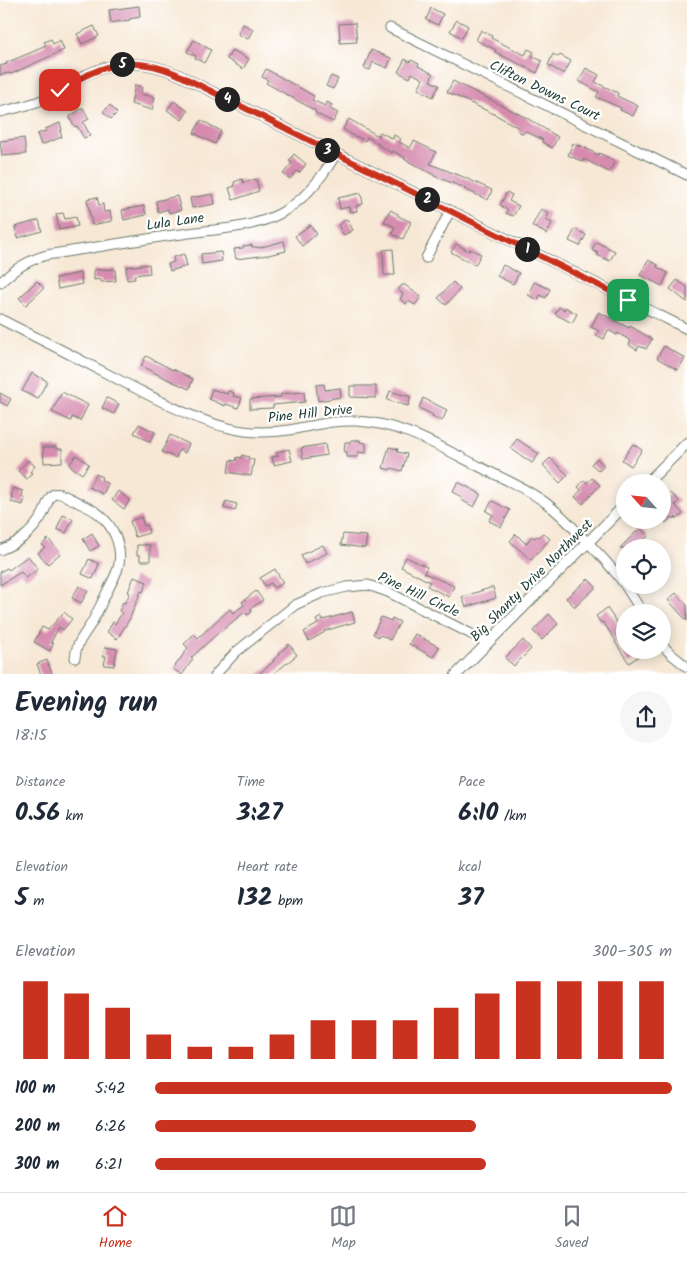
<!DOCTYPE html>
<meta charset="utf-8">
<style>
:root{--surface:#fff;--page:#f6f6f7;--text:#1f2937;--muted:#747a83;--line:#e0e1e3;--accent:#c8321e}
body{margin:0;font-family:Kalam,sans-serif;background:var(--page);color:var(--text);height:100vh;display:flex;flex-direction:column;font-size:19px;white-space:nowrap}
*{box-sizing:border-box;margin:0}
p{font-size:16px;color:var(--muted)}
.icon{flex:none;width:28px;height:28px;fill:none;stroke:currentColor;stroke-width:2;stroke-linecap:round;stroke-linejoin:round}
.map{position:relative;height:674px;overflow:hidden}
.details{display:flex;flex-direction:column;background:var(--surface);flex:1}
.details>*{flex:none}
.needle{width:32px;rotate:297deg}
.fabs{position:absolute;left:616px;top:474px;display:grid;gap:10px}
.fabs a{display:grid;place-items:center;width:55px;height:55px;border-radius:50%;background:var(--surface);box-shadow:0 2px 12px #0003;font-size:25px}
.pin{position:absolute;display:grid;place-items:center;width:42px;height:42px;color:#fff;margin:-21px;border-radius:10px;box-shadow:0 2px 8px #0006}
.km{position:absolute;width:25px;height:25px;margin:-12px;border-radius:50%;background:#222;color:#fff;font-size:14px;line-height:25px;text-align:center}
.round{display:grid;place-items:center;flex:none;width:52px;height:52px;border-radius:26px;background:var(--page)}
.head{display:flex;align-items:center;justify-content:space-between;height:85px;padding:0 15px}
h1{font-size:28px;font-weight:700;line-height:38px}
.stats{display:grid;grid-template-columns:repeat(3,1fr);gap:8px;height:85px;padding:5px 15px}
.stats div{display:grid;align-content:center}
.stats b{font-size:25px;font-weight:700}
.stats small{font-size:14px;font-weight:400}
.stats p{font-size:14px}
.chart{height:140px;padding:10px 15px}
.chart p{display:flex;justify-content:space-between}
.chart svg{width:100%;height:90px;margin-top:5px;stroke:var(--accent);stroke-width:6}
ul{padding:0 15px;list-style:none;font-size:16px}
li{display:grid;grid-template-columns:80px 60px 1fr;align-items:center;height:38px}
li i{height:12px;border-radius:6px;background:var(--accent)}
.dock{display:flex;justify-content:space-around;align-items:center;height:70px;border-top:1px solid var(--line);background:var(--surface);font-size:14px;color:var(--muted)}
.dock a{display:grid;justify-items:center;gap:2px}
.dock .active{color:var(--accent)}
.map>svg:first-child{display:block}
</style>
<div class="map">
<svg width="687" height="675" viewBox="0 0 687 675">
<rect width="100%" height="100%" fill="#fff"/>
<filter id="ink" filterUnits="userSpaceOnUse"><feTurbulence type="fractalNoise" baseFrequency=".02" numOctaves="2"/><feDisplacementMap in="SourceGraphic" scale="10" xChannelSelector="R" yChannelSelector="G"/><feConvolveMatrix kernelMatrix="1 2 1 2 8 2 1 2 1" color-interpolation-filters="sRGB"/></filter>
<filter id="wash" filterUnits="userSpaceOnUse"><feTurbulence type="fractalNoise" baseFrequency=".0096" numOctaves="4" result="noise"/><feDisplacementMap in="SourceGraphic" scale="20" xChannelSelector="R" yChannelSelector="G"/><feGaussianBlur stdDeviation="1.12" result="paint"/><feColorMatrix in="noise" values="0 0 0 0 0 0 0 0 0 0 0 0 0 0 0 0 0 1.4 0 .05"/><feComposite in="paint" operator="in"/></filter>
<g filter="url(#wash)">
<rect width="100%" height="100%" fill="#f7e8d5"/>
<g id="blocks">
<path fill="#d68baf" d="M139 6 140 17 129 19 130 20 111 23 109 10Z
M431 8 443 14 438 25 426 20Z
M457 20 468 26 462 38 450 31Z
M355 23 357 42 340 43 339 24Z
M243 24 253 29 248 39 238 34Z
M94 26 99 36 82 44 77 34Z
M481 30 492 36 491 38 525 55 528 49 534 52 532 56 542 61 537 73 495 52 496 50 476 40Z
M51 39 53 44 60 40 64 50 11 74 10 73 0 75V66L7 64 6 63 37 50V49L46 45 44 42Z
M194 40 211 50 204 63 195 58 196 56 187 52Z
M232 50 249 59 243 69 227 59Z
M371 50 391 58 387 68 373 62 370 70 364 68Z
M553 54 558 57 560 55 571 61 564 74 548 65Z
M405 59 410 62 411 60 419 64 418 66 433 74 430 81 439 85 433 97 418 89 423 79 412 73 410 78 398 72Z
M586 68 599 75 595 82 618 93 617 96 638 106 633 116 620 110 621 108 596 97 599 92 579 81Z
M266 69 314 96 312 100 325 106 327 102 332 105 330 109 338 113 333 122 315 113 316 111 266 83 268 80 262 77Z
M331 76 338 79 333 89 326 86Z
M453 81 525 117 558 137 552 148 542 142 543 140 525 131 523 134 518 131 519 128 496 115 447 92Z
M135 85 142 87 141 94 155 97 152 110 131 104Z
M174 101 188 111 182 120 167 110Z
M110 105 117 113 111 119 103 112Z
M83 108 89 119 83 122 90 135 84 138 77 126 75 127 70 119V116Z
M349 119 378 136 380 132 393 139 394 135 401 139 399 142 410 148 414 141 436 152 430 164 461 176 492 190 488 200 464 189 465 188 434 176V175L404 159 405 158 393 151 392 153 378 145 379 144 367 137 365 141 356 136 355 137 343 129Z
M201 120 221 131 215 144 194 133Z
M60 123 62 130 60 131 62 137 41 145 37 134 46 131 45 129Z
M24 138 26 154 2 156 0 141Z
M573 143 579 147 580 145 598 155 599 153 615 161 609 172 584 159 583 162 568 155Z
M294 154 306 164 299 173 297 171 290 179 283 174 292 163 289 161Z
M242 179 244 183 256 179 259 191 233 200 229 188 235 186 234 182Z
M507 192 512 195 509 201 519 206 513 216 506 213 508 210 500 205Z
M361 193 363 204 356 206 357 211 350 212 349 207 340 209 338 198Z
M213 194 215 204 192 208 190 198Z
M177 196 181 210 169 213 168 209 158 212 156 201Z
M97 197 99 205 103 204 104 212 110 211 112 221 92 225 87 199Z
M144 206 146 215 124 220 122 210Z
M541 209 549 213 546 220 552 223 547 234 532 226Z
M390 210 398 214V216L411 222 403 239 392 234 395 227 384 222Z
M63 213 65 219 76 217 78 226 59 230 56 214Z
M347 219 353 230 344 235 338 225Z
M39 220 42 231 18 238 15 227Z
M310 225 317 234 302 246 295 236Z
M575 229 586 235 580 246 569 241Z
M284 241 286 251 268 255 236 259 234 249 243 248V246L252 245V247H258V248Z
M596 242 615 251 610 261 597 255 598 253 592 250Z
M456 244 469 251 470 249 481 254 475 265 451 252Z
M393 249 395 275H384L383 250Z
M221 252 222 261 202 264 201 254Z
M184 254 187 266 170 271 168 264 174 262 173 257Z
M648 260 658 265 657 267 668 273 662 286 640 275Z
M149 264 150 273 134 275 135 279 127 280 126 267Z
M503 265 519 273 513 284 497 276Z
M115 269 116 281 101 282V279L94 280V270Z
M80 273 82 284 58 289 56 278Z
M677 280 687 287V302L670 289Z
M37 281 44 288 26 305 19 298Z
M453 282 460 289 446 305 438 298Z
M534 282 550 289 546 298 540 295 538 300 528 295Z
M402 285H405L421 297 415 305 408 301 406 304 400 299 403 294 398 290Z
M559 307 564 310 565 307 577 314 572 323 555 314Z
M599 312 629 328 630 326 652 339 646 349 639 346 637 350 629 345 631 341 618 333 617 335 608 330 604 339 596 335 599 331 591 327Z
M664 346 685 358 678 370 657 358Z
M146 356 173 370V369L193 379 189 389 163 377 141 366Z
M32 373 47 381 38 399 22 391Z
M324 384 325 390 340 388 341 397 318 401 316 385Z
M350 386H376V398L350 397Z
M212 389 227 394 228 391 234 393 233 396 242 398 238 408 226 404 225 406 209 399Z
M390 391 411 397 408 406 387 400Z
M62 392 88 405 80 421 72 417 71 421 52 412Z
M304 392 305 402 273 405V408L250 409V399L281 397V394Z
M0 393 11 399 7 406 0 402Z
M107 398 119 404 114 414 102 408Z
M423 398 447 410 442 421 432 416 433 415 419 408Z
M139 424 155 432 150 442 134 433Z
M170 435 189 444 185 453 179 450 176 458 162 452Z
M517 439 539 454 532 463 510 448Z
M351 440H360V442L366 443V453L358 452V457H347V452H344L345 442H351Z
M325 444 327 455 303 459 301 448Z
M633 444 642 450 631 466 622 460Z
M43 447H56V449H62V462L44 463Z
M389 447 398 449 397 452 407 454 402 471 391 468 390 470 383 468Z
M289 449 292 461 274 465 272 457 278 456 277 452Z
M76 455 89 464 82 474 69 465Z
M242 455 249 457 248 459 254 460 251 476 228 472 230 460 236 461 237 457 241 458Z
M550 458 568 475 560 483 543 465Z
M597 458 604 466 599 471 591 464Z
M28 460 35 466 30 472 32 473 27 479 18 471Z
M96 474 102 477 101 480 108 484 103 494 89 487Z
M592 478 600 485 583 504 575 497 581 490 578 487 584 480 587 483Z
M458 482 481 494 474 507 461 500 462 497 452 492Z
M13 488 23 491 22 497 25 498 23 505 11 502 12 496H11Z
M118 491 130 500 124 509 112 500Z
M671 493 679 501 675 505 683 514 677 519 675 517 674 519 672 517 666 523 663 519 662 501Z
M226 501 237 504 235 511 224 508Z
M492 501 510 510 501 527 489 521 493 515 486 511Z
M63 515 73 519 66 533 57 529Z
M141 517 144 526 147 525 149 533 135 537 130 521Z
M640 528 648 536 637 548H620Z
M92 533 99 546 90 551 83 539Z
M543 533 550 539 531 560 510 541 516 534 526 544 532 536 535 538 537 536 539 537Z
M343 534 367 536 365 548 341 545Z
M48 539 61 553 48 564 38 553 45 547 42 545Z
M137 545H150V561H140V555H137Z
M323 545 327 553 305 564 301 555Z
M28 556 38 569 26 578 21 572 0 585V572L7 568 9 570Z
M406 557 427 567 424 573 454 586 449 597 427 586 430 582 401 567Z
M89 559 99 564 93 579 82 574Z
M275 569 283 583 274 588 271 583 265 586 260 578Z
M134 577 147 582 143 592 141 591 129 620 117 639 107 632 113 622 115 624 122 613 119 611 123 602 125 603 130 593 128 592Z
M588 579 596 587 575 607 566 598Z
M79 586 88 591 81 603 72 598Z
M493 587 496 598 466 607 462 597Z
M256 591 263 600 250 609 252 612 247 615 245 612 221 631H220L191 658 193 659 182 675 173 669 188 648 184 644 194 634 198 638 214 623 230 609 233 613 244 605 242 602Z
M676 593 687 605V621L668 600Z
M607 608 625 635V650H635L639 656 629 663 615 642 616 641 603 622 601 623 596 616Z
M64 612 72 619 63 630 59 627 51 642 53 644 50 651 34 642 42 627 48 630Z
M352 612 355 622 324 631 325 632 309 641 304 632 318 624 316 620 321 617 323 620Z
M549 614 558 624 542 640 533 631Z
M381 617 391 621 392 618 400 622 390 640 381 635 379 637 373 634Z
M415 634 439 647 433 657 409 644Z
M523 640 531 649 514 666 505 658Z
M289 644 297 655 272 675H258L274 661 273 660 280 654 279 653Z
M105 647 117 649 114 666 104 665 106 656H103Z
M47 660 52 673 48 675H41L37 664Z"/>
</g>
</g>
<g filter="url(#ink)">
<use href="#blocks" fill-opacity="0" stroke="#6b796c" stroke-width="1"/>
<g fill="none" stroke-linecap="round" stroke-linejoin="round">
<defs>
<path id="minor" d="M390 28 687 175
M0 112C13 109 25 106 37 102 52 96 64 87 78 79 112 60 142 59 177 74L687 329
M426 258 450 211
M0 283C14 269 28 260 47 255 92 248 137 240 182 234 214 229 250 229 279 214 304 201 322 178 336 154
M0 319C42 340 83 361 125 383 159 400 192 419 229 428 248 433 269 433 289 430 312 426 332 420 356 421 402 423 440 447 480 467 502 478 526 488 546 503 558 512 569 523 579 534 596 550 611 566 625 585
M0 550C20 542 32 533 43 514 46 508 48 497 54 494 60 491 78 503 85 506 92 509 99 513 104 519 116 531 123 552 118 568 115 578 109 587 105 596 100 606 95 618 89 627 82 638 76 644 75 658
M625 585 642 612
M662 645 671 654 687 667
M215 675 236 652 295 605 322 593 347 587 368 585 388 592 481 639 486 644"/>
<path id="tertiary" d="M648 482 687 443
M456 675 625 505"/>
</defs>
<use href="#minor" stroke="#6b796c" stroke-width="11"/>
<use href="#tertiary" stroke="#6b796c" stroke-width="12"/>
<use href="#minor" stroke="#fff" stroke-width="9"/>
<use href="#tertiary" stroke="#fff" stroke-width="10"/>
</g>
</g>
<g fill="none" stroke-linecap="round" stroke-linejoin="round" filter="url(#ink)">
<defs>
<path id="route" d="M60 90C102 64 130 54 177 74L628 300"/>
</defs>
<use href="#route" stroke="#fff" stroke-width="10"/>
<use href="#route" stroke="#c8321e" stroke-width="6"/>
</g>
<g text-anchor="middle" stroke-width="4.5" stroke-linejoin="round" paint-order="stroke">
<g font-size="14" fill="#1f3d34" stroke="#fff">
<text transform="translate(545 90) rotate(26)" y="5">Clifton Downs Court</text>
<text transform="translate(175 221) rotate(-8)" y="5">Lula Lane</text>
<text transform="translate(310 413) rotate(-6)" y="5">Pine Hill Drive</text>
<text transform="translate(531 580) rotate(-45)" y="5">Big Shanty Drive Northwest</text>
<text transform="translate(419 594) rotate(25)" y="5">Pine Hill Circle</text>
</g>
</g>
</svg>
<div class="fabs">
<a><svg class="needle" viewBox="-14 -14 28 28"><path d="M0-13l5 13h-10z" fill="#e53935"/><path d="M0 13l5-13h-10z" fill="#747a83"/></svg></a>
<a><svg class="icon" aria-label="locate" viewBox="0 0 24 24"><circle cx="12" cy="12" r="6"/><path d="M12 2v4M12 18v4M2 12h4M18 12h4"/></svg></a>
<a><svg class="icon" aria-label="layers" viewBox="0 0 24 24"><path d="M12 4l9 5-9 5-9-5zM3 14l9 5 9-5"/></svg></a>
</div>
<div class="pin" style="left:628px;top:300px;background:#1e9e55"><svg class="icon" aria-label="arrive" viewBox="0 0 24 24"><path d="M6 21V4h12l-3 4 3 4H6"/></svg></div>
<div class="pin" style="left:60px;top:90px;background:#d93025"><svg class="icon" aria-label="check" viewBox="0 0 24 24"><path d="M5 12l5 5 9-10"/></svg></div>
<b class="km" style="left:527px;top:249px">1</b>
<b class="km" style="left:427px;top:199px">2</b>
<b class="km" style="left:327px;top:150px">3</b>
<b class="km" style="left:227px;top:99px">4</b>
<b class="km" style="left:122px;top:64px">5</b>
</div>
<section class="details">
<div class="head"><div><h1>Evening run</h1><p>18:15</p></div><a class="round"><svg class="icon" aria-label="share" viewBox="0 0 24 24"><path d="M12 15V3M7 8l5-5 5 5M5 13v7h14v-7"/></svg></a></div>
<div class="stats">
<div><p>Distance</p><b>0.56<small> km</small></b></div>
<div><p>Time</p><b>3:27</b></div>
<div><p>Pace</p><b>6:10<small> /km</small></b></div>
</div>
<div class="stats">
<div><p>Elevation</p><b>5<small> m</small></b></div>
<div><p>Heart rate</p><b>132<small> bpm</small></b></div>
<div><p>kcal</p><b>37</b></div>
</div>
<div class="chart"><p><span>Elevation</span>300–305 m</p>
<svg viewBox="0 0 160 44" preserveAspectRatio="none"><path d="M5 44V6M15 44V12M25 44V19M35 44V32M45 44V38M55 44V38M65 44V32M75 44V25M85 44V25M95 44V25M105 44V19M115 44V12M125 44V6M135 44V6M145 44V6M155 44V6"/></svg>
</div>
<ul>
<li><b>100 m</b>5:42<i style="width:100%"></i></li>
<li><b>200 m</b>6:26<i style="width:62%"></i></li>
<li><b>300 m</b>6:21<i style="width:64%"></i></li>
</ul>
</section>
<nav class="dock">
<a class="active"><svg class="icon" aria-label="home" viewBox="0 0 24 24"><path d="M3 11l9-7 9 7M6 9v11h12V9"/></svg>Home</a>
<a><svg class="icon" aria-label="map" viewBox="0 0 24 24"><path d="M3 6l6-2 6 2 6-2v14l-6 2-6-2-6 2zM9 4v14M15 6v14"/></svg>Map</a>
<a><svg class="icon" aria-label="saved" viewBox="0 0 24 24"><path d="M7 4h10v16l-5-4-5 4z"/></svg>Saved</a>
</nav>
